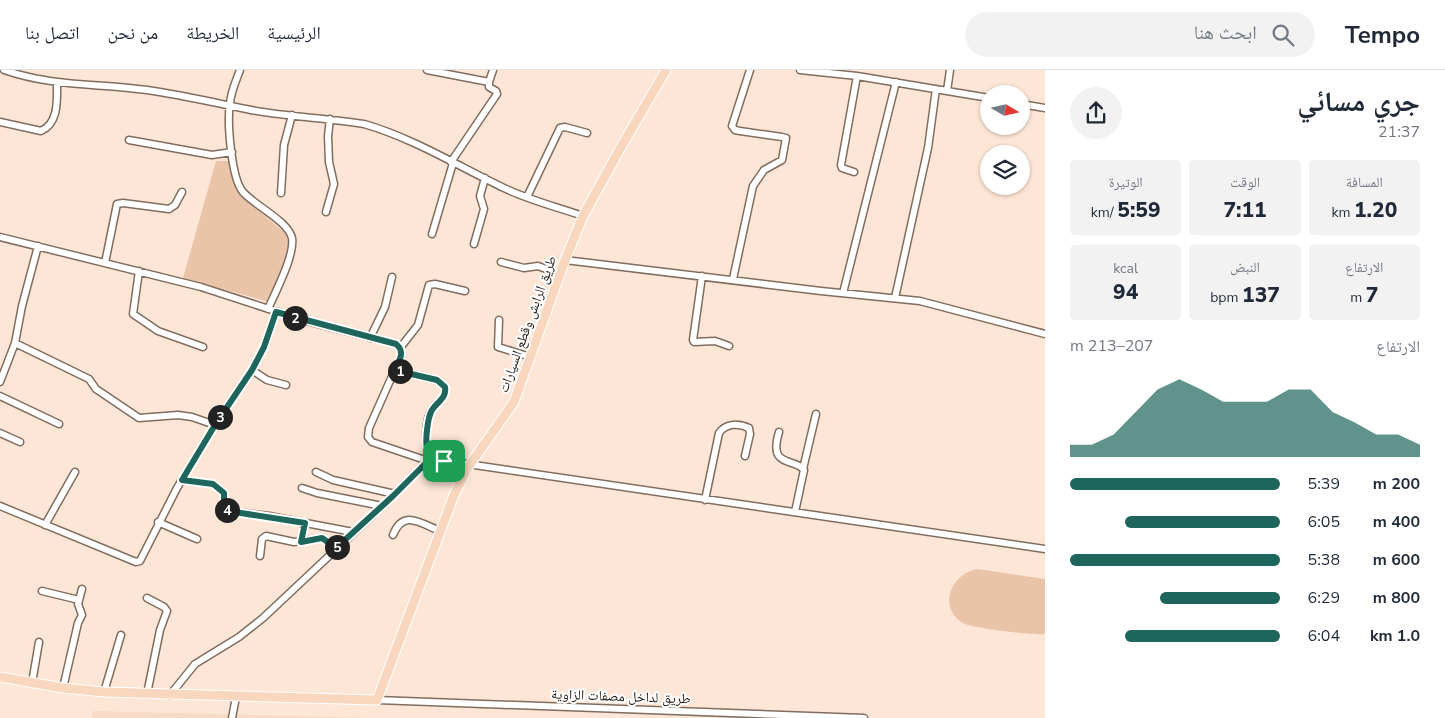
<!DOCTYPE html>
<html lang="ar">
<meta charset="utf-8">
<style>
:root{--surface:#fff;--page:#f2f2f3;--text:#1f2937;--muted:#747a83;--line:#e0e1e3;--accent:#1e665b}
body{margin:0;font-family:"Nunito Sans","Noto Naskh Arabic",sans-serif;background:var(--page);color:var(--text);direction:rtl;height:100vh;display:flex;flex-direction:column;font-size:19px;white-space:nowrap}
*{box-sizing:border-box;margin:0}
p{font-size:16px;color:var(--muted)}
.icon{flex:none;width:28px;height:28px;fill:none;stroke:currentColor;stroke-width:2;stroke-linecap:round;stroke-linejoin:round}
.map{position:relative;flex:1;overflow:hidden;direction:ltr}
.side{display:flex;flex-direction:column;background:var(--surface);width:400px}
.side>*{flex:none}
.needle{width:32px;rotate:99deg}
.buttons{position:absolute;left:980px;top:15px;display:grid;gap:10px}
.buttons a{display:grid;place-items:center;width:50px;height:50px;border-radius:50%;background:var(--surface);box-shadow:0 1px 4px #0004;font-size:25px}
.pin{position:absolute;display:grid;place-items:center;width:42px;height:42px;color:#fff;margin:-21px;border-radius:10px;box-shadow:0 2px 8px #0006}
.km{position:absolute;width:25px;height:25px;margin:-12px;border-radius:50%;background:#222;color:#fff;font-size:14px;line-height:25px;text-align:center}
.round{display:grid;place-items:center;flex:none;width:52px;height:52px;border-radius:26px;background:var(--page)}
.summary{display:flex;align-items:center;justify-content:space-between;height:85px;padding:0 25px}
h1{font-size:28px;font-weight:800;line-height:38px}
.metrics{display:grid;grid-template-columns:repeat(3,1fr);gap:8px;height:85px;padding:5px 25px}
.metrics div{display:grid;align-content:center;border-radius:5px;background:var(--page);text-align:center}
.metrics b{font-size:21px;font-weight:800}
.metrics small{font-size:14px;font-weight:400}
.metrics p{font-size:14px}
.chart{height:140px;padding:10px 25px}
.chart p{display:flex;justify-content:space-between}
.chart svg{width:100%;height:90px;margin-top:5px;fill:var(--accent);opacity:.7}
ul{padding:0 25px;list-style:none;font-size:16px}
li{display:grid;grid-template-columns:80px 60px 1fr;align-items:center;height:38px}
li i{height:12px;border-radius:6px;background:var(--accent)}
header{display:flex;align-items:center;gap:30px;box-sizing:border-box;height:70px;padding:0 25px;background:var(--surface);border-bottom:1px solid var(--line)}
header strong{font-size:24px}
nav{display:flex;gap:28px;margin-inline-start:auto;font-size:18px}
.search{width:350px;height:45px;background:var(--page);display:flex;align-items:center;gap:12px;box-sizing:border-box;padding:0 18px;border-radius:28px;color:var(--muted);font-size:19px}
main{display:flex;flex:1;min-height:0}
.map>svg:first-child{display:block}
</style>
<header>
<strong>Tempo</strong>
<div class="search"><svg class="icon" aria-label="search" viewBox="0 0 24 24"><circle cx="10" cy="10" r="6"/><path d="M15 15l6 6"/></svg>ابحث هنا</div>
<nav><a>الرئيسية</a><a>الخريطة</a><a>من نحن</a><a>اتصل بنا</a></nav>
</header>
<main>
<section class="side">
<div class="summary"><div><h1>جري مسائي</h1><p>21:37</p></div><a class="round"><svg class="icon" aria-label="share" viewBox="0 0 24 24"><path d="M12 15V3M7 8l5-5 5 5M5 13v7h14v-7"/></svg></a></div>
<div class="metrics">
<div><p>المسافة</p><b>1.20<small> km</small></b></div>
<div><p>الوقت</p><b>7:11</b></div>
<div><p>الوتيرة</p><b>5:59<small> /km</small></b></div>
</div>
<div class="metrics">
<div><p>الارتفاع</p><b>7<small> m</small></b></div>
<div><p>النبض</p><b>137<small> bpm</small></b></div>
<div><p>kcal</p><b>94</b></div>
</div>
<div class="chart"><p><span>الارتفاع</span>207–213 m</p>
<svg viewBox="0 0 160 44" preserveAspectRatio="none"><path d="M0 44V38L10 38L20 33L30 22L40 11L50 6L60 11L70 17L80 17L90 17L100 11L110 11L120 22L130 27L140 33L150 33L160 38V44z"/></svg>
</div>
<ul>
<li><b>200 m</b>5:39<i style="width:100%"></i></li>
<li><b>400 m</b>6:05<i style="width:74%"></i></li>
<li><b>600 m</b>5:38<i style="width:100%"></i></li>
<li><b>800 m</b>6:29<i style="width:57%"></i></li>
<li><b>1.0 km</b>6:04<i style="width:74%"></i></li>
</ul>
</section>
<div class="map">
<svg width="1045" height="648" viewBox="0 0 1045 648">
<rect width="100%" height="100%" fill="#fde6d6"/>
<path fill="#f8dbc6" d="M93 641 371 648H92Z"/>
<path fill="#e9c4a9" d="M216 91H230L239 124 286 164C295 184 277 213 269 232L183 208Z
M978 499 1045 509V564C1035 566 972 558 963 553 937 538 951 503 978 499Z"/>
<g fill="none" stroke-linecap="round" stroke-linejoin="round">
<defs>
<path id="minor" d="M4 0C53 17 97 13 147 20 182 25 216 33 251 40 288 47 327 48 364 54 413 68 458 96 504 118 529 130 557 137 583 146
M240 0C236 11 231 21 230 33 227 51 231 108 243 122 254 135 288 151 292 168 295 185 275 223 268 239
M427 0 489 12 493 0
M800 0 857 6 989 28
M947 21 950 0
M1021 34 1045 38
M0 52 41 61C59 53 57 30 57 13
M129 70 212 85 232 82
M451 92 497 24 496 21 489 17V12
M854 102 842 98 841 95 857 6
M281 123 284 75 292 45
M527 127 560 58 565 57 587 63
M326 142 334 114 329 92 328 66 330 49
M432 164 453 93
M0 167 201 217 306 251 396 274 400 278 401 286 369 358 368 367 372 372 425 390 447 391 1045 479
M474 174 484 139 480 126 485 108
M565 190 821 221 920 231 1045 264
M501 192 524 198 538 196 560 204
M105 193 117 134 123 133 169 139 175 135 182 122
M139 201 133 244 158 261 203 277
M702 206 693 270 694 272 715 271 729 276
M733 209 753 116 764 100 782 90 786 68 782 67 740 61 735 60 732 56 750 0
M843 223 896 12
M895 228 928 78 936 19
M499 250 498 277 531 287
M370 268 385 237 392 207
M15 273 89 309 96 319 139 348 178 345 192 347 215 355
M400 278 418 255 429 215 435 214 465 221
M252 300 267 310 286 315
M394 300 437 310 445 317C447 329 436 332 431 341 426 350 424 373 429 382L441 390
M0 312 15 273 22 236 38 176
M0 326 59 354
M779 362C768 399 794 387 804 400L795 442
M0 363 20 372
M803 399 816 344
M316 402 333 410 395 424
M182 410 213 414 224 423 223 435 228 441 269 446 353 462
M302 418 317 423 382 436
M705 430 719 363C726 353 739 353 749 358L750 364 745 386
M0 436 136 492 140 491 177 418 215 355 252 300 264 277 276 242
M158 452 197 469
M45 455 75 402
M393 465C403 439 420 453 440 461
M301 472 305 453
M260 486 262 469 266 466 294 472 322 468 336 478
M42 521 79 530
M32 613 39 572
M63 618 78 553 82 545 78 534 82 519
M104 622 121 565
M147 624 160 560 167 541 164 537 147 528
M170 625 195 594 239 567 263 548 393 426 428 391
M377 630 864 648
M232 648 236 627"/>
<path id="major" d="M0 607 63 618 104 622 377 630 454 425 469 396 514 332 565 190 583 146 621 77 666 0"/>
</defs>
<use href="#minor" stroke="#806d5e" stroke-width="9"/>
<use href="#major" stroke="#fff" stroke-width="11"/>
<use href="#minor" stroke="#fff" stroke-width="6"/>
<use href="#major" stroke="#f9d7be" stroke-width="9"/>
</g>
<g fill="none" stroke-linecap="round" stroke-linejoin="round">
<defs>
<path id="route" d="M276 242 396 274C406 282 399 291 394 300L437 310 445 317C447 328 437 332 432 340 428 346 424 374 428 380 431 386 438 388 444 391H428L393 426 336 478 322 468 301 472 305 453 228 441 224 437V423L213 414 182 410 215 355 252 300 264 277Z"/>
</defs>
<use href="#route" stroke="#fff" stroke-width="10"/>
<use href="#route" stroke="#1e665b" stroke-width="6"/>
</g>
<g text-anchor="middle" stroke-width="4" stroke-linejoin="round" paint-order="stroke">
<g font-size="14" fill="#201913" stroke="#fff">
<text transform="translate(527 254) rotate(-70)" y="5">طريق الرابش وقطع السيارات</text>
<text transform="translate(621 626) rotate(2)" y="5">طريق لداخل مصفات الزاوية</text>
</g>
</g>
</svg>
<div class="buttons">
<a><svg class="needle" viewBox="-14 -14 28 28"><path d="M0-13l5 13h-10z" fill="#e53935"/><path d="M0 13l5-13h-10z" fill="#747a83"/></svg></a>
<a><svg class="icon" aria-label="layers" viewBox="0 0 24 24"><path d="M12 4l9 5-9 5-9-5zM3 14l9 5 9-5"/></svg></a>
</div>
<div class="pin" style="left:444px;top:391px;background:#1e9e55"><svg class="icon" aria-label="arrive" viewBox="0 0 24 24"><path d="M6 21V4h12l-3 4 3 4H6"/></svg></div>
<b class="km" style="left:400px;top:301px">1</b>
<b class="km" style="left:295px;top:248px">2</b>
<b class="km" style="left:220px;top:347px">3</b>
<b class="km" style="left:227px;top:440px">4</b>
<b class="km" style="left:337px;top:477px">5</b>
</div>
</main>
